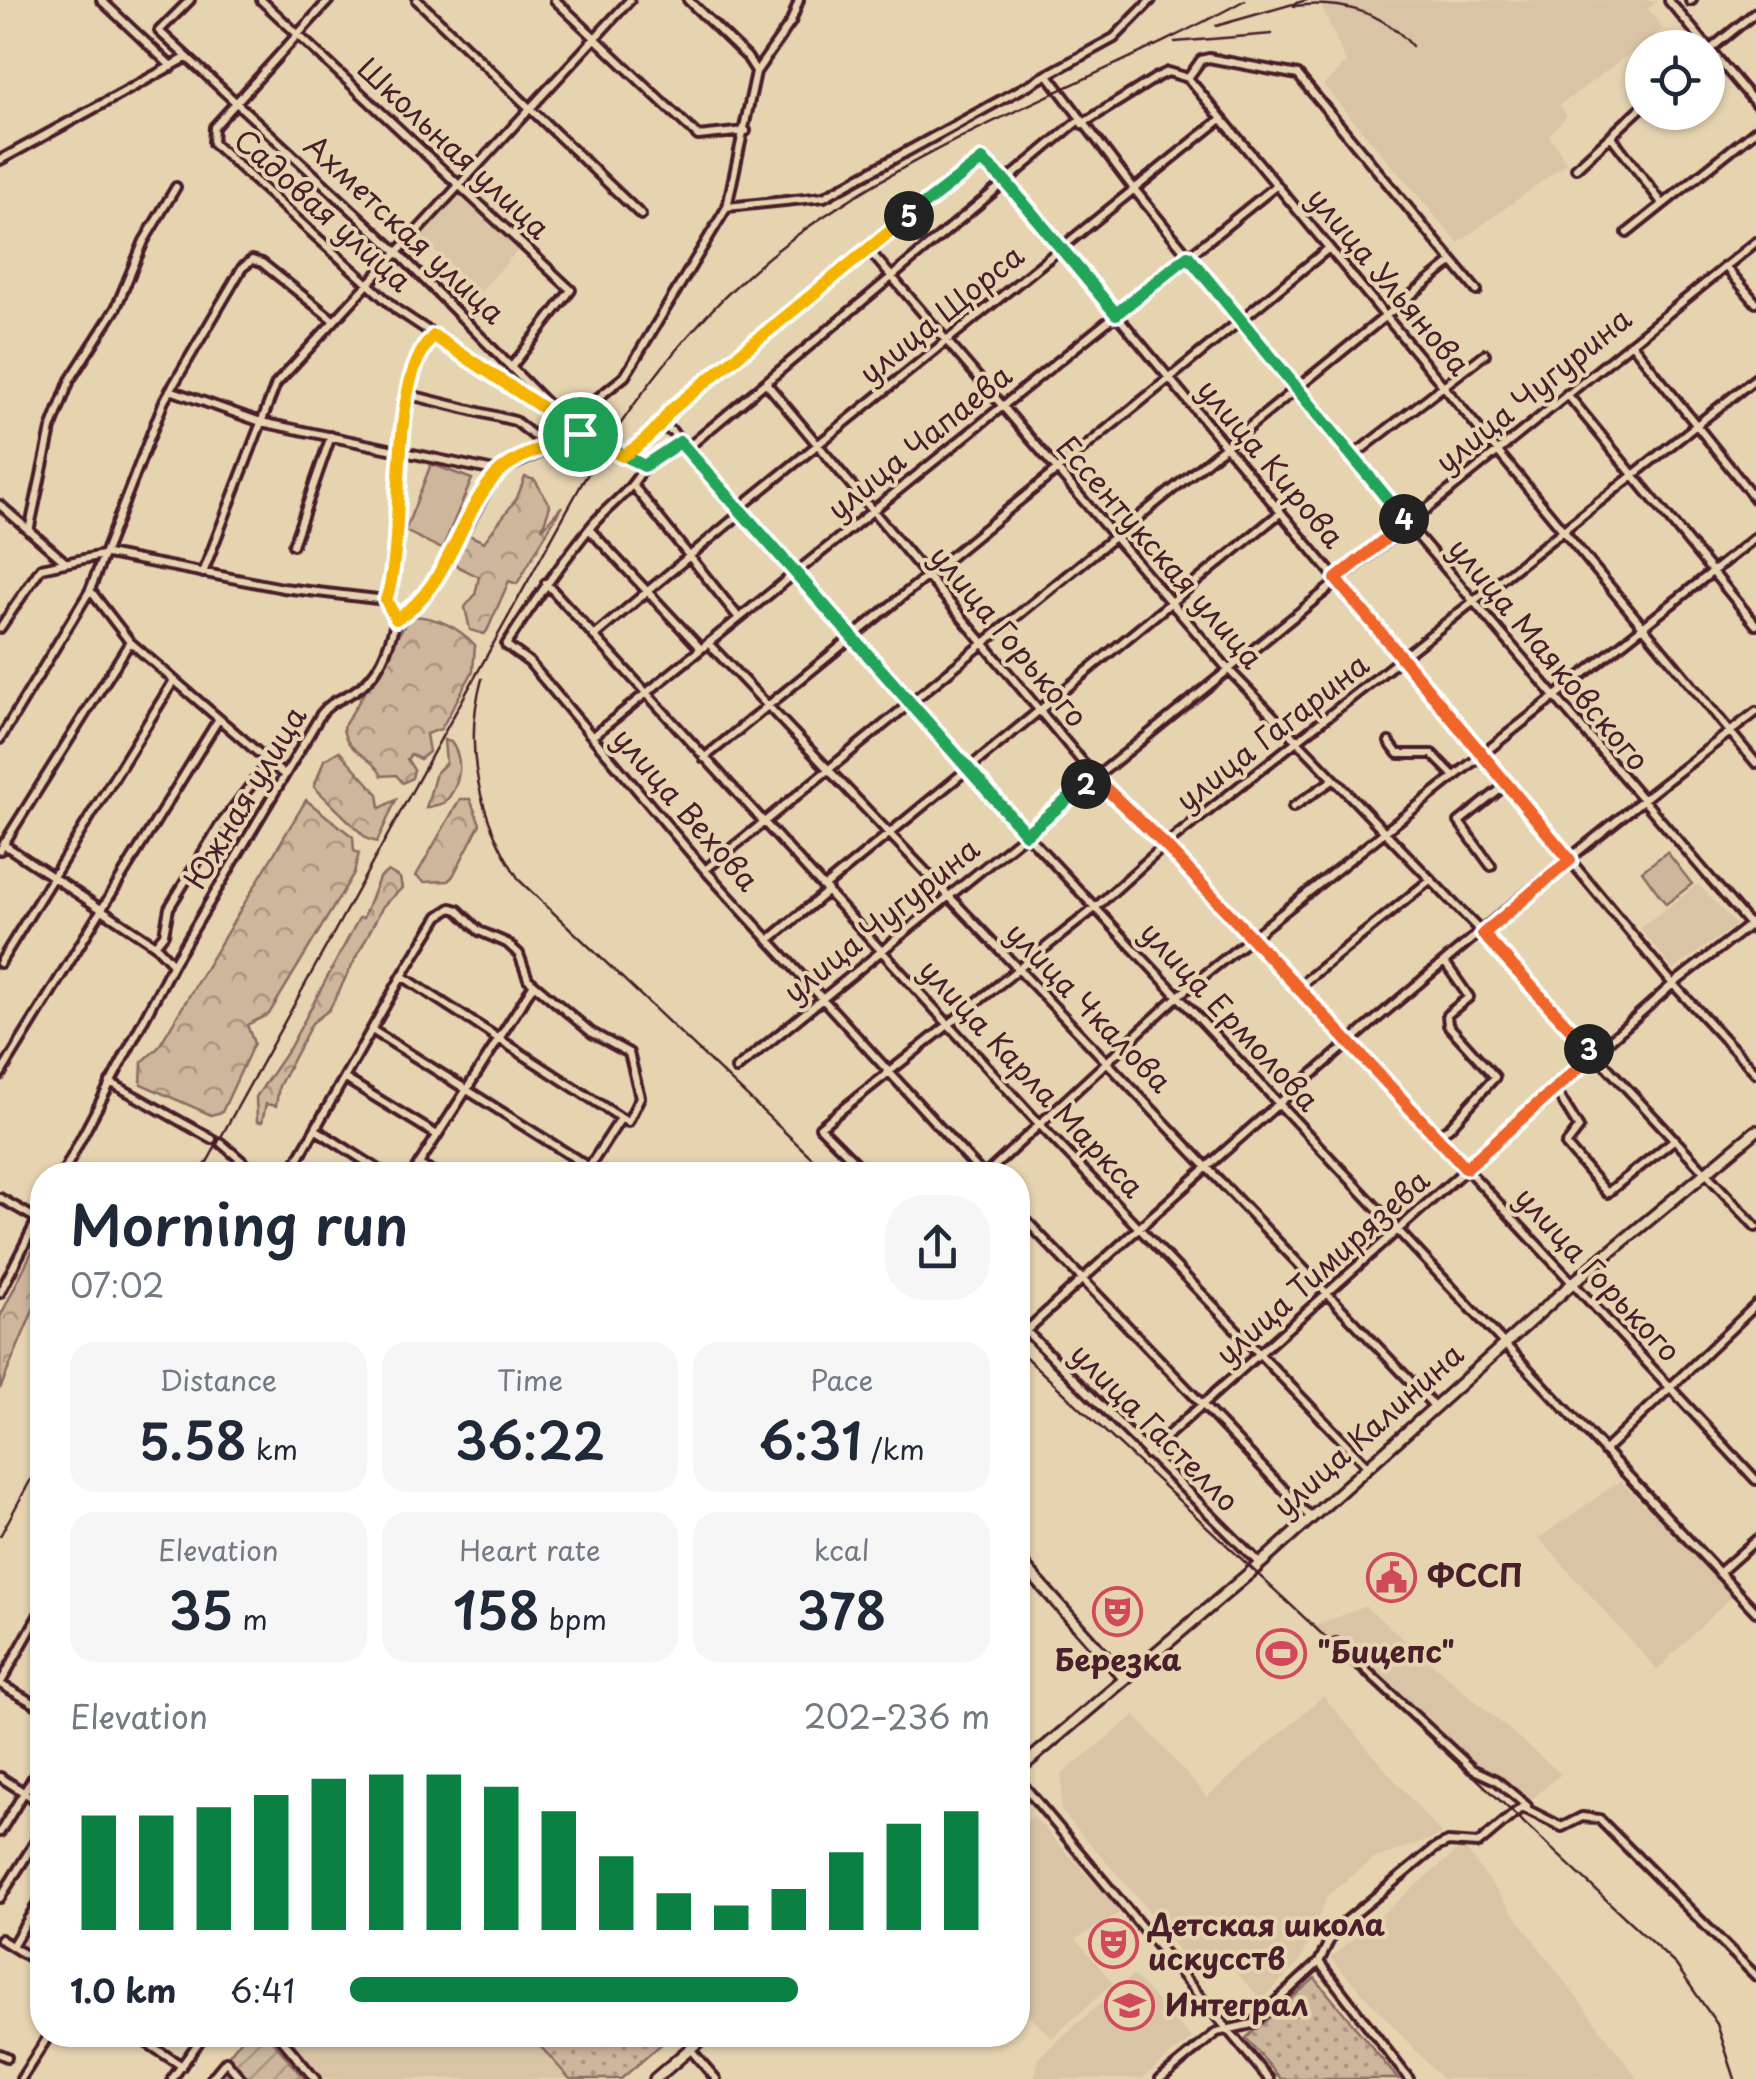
<!DOCTYPE html>
<meta charset="utf-8">
<style>
:root{--surface:#fff;--page:#f6f6f7;--text:#1f2937;--muted:#747a83;--accent:#0b8043}
body{margin:0;font-family:"Playpen Sans",sans-serif;background:var(--page);color:var(--text);height:100vh;display:flex;flex-direction:column;font-size:38px;white-space:nowrap}
*{box-sizing:border-box;margin:0}
p{font-size:32px;color:var(--muted)}
.icon{flex:none;width:55px;height:55px;fill:none;stroke:currentColor;stroke-width:2;stroke-linecap:round;stroke-linejoin:round}
.map{position:relative;flex:1;overflow:hidden}
.side{position:absolute;left:30px;top:1162px;width:1000px;height:885px;display:flex;flex-direction:column;background:var(--surface);border-radius:40px;box-shadow:0 2px 8px #0004}
.side>*{flex:none}
.buttons{position:absolute;left:1625px;top:30px;display:grid;gap:20px}
.buttons a{display:grid;place-items:center;width:100px;height:100px;border-radius:50%;background:var(--surface);box-shadow:0 2px 8px #0004;font-size:50px}
.pin{position:absolute;display:grid;place-items:center;width:85px;height:85px;color:#fff;margin:-42px;border:5px solid #fff;border-radius:50%;box-shadow:0 2px 10px #0007}
.km{position:absolute;width:50px;height:50px;margin:-25px;border-radius:50%;background:#222;color:#fff;font-size:28px;line-height:50px;text-align:center}
.round{display:grid;place-items:center;flex:none;width:105px;height:105px;border-radius:40px;background:var(--page)}
.headline{display:flex;align-items:center;justify-content:space-between;height:170px;padding:0 40px}
h1{font-size:55px;font-weight:600;line-height:75px}
.metrics{display:grid;grid-template-columns:repeat(3,1fr);gap:15px;height:170px;padding:10px 40px}
.metrics div{display:grid;align-content:center;border-radius:25px;background:var(--page);text-align:center}
.metrics b{font-size:50px;font-weight:600}
.metrics small{font-size:28px;font-weight:400}
.metrics p{font-size:28px}
.chart{height:280px;padding:20px 40px}
.chart p{display:flex;justify-content:space-between}
.chart svg{width:100%;height:180px;margin-top:10px;stroke:var(--accent);stroke-width:6}
ul{padding:0 40px;list-style:none;font-size:32px}
li{display:grid;grid-template-columns:160px 120px 1fr;align-items:center;height:75px}
li i{height:25px;border-radius:12px;background:var(--accent)}
.map>svg:first-child{display:block}
</style>
<div class="map">
<svg width="1756" height="2079" viewBox="0 0 1756 2079">
<defs>
<pattern id="forest-crowns" width="20" height="18" patternUnits="userSpaceOnUse" patternTransform="scale(2.5)"><rect width="20" height="18" fill="#cdb69b"/><path d="M2 6a3 3 0 1 1 6 0M12 15a3 3 0 1 1 6 0" fill="none" stroke="#a8937f"/></pattern>
<pattern id="park-dots" width="8" height="8" patternUnits="userSpaceOnUse" patternTransform="scale(2.5)"><rect width="8" height="8" fill="#cdb69b"/><path d="M2 2h.1M6 6h.1" fill="none" stroke="#a8937f" stroke-width="1.8" stroke-linecap="round"/></pattern>
<pattern id="garden-furrows" width="10" height="10" patternUnits="userSpaceOnUse" patternTransform="scale(2.5)"><rect width="10" height="10" fill="#cdb69b"/><path d="M-1 1l2-2M0 10L10 0M9 11l2-2" fill="none" stroke="#a8937f"/></pattern>
</defs>
<rect width="100%" height="100%" fill="#e6d4b1"/>
<filter id="ink" filterUnits="userSpaceOnUse"><feTurbulence type="fractalNoise" baseFrequency=".01" numOctaves="2"/><feDisplacementMap in="SourceGraphic" scale="20" xChannelSelector="R" yChannelSelector="G"/><feConvolveMatrix kernelMatrix="1 2 1 2 8 2 1 2 1" color-interpolation-filters="sRGB"/></filter>
<g filter="url(#ink)">
<path fill="#d9c5a6" d="M1319 0H1657L1648 9 1663 29 1560 105 1567 116 1549 135 1567 163 1458 243 1323 85 1346 63Z
M458 192 520 248 480 292 418 236Z
M1698 884 1736 925 1673 970 1640 928Z
M1620 1481 1734 1594 1657 1670 1539 1538Z
M1365 1606 1561 1774 1522 1807 1315 1626Z
M1323 1696 1442 1835 1373 1859 1328 1895 1299 1963 1262 2000 1223 1959 1203 1983 1137 1897 1061 1811 1062 1774 1135 1715 1207 1797Z
M1033 1816 1121 1912 1076 1939 1113 1983 1052 2038 1018 2004V1830Z
M1463 1846 1638 2079H1442L1330 1958Z
M1133 1975 1192 2038 1142 2079H1034L1039 2057Z
M286 2035H530L570 2079H322Z"/>
<path fill="#cdb69b" stroke="#8c6a63" stroke-width="2.5" d="M431 464 472 479 442 549 405 531Z
M1667 852 1692 884 1666 904 1642 871Z"/>
<path fill="url(#forest-crowns)" stroke="#8c6a63" stroke-width="2.5" d="M525 477 535 480 550 506 542 529 562 506 517 584 509 581 487 631 484 634 470 630 465 607 475 595 479 577 457 566 452 558 469 535 484 542 517 498Z
M412 616C437 617 458 627 475 645L473 671 441 729 426 734 429 752 420 759 411 755 407 759 414 770 412 778 403 783 396 775 382 776C371 754 345 753 343 727 358 706 402 623 412 616Z
M444 740 451 742C465 761 460 787 444 803L426 808 436 773 446 763Z
M339 751 378 794 380 808 396 800 377 842 367 839 314 787 324 760Z
M460 799H470L480 824 453 876 448 881 424 882 416 876Z
M306 800 353 837 354 851 359 853 354 873 269 1014 247 1025 254 1043 222 1112 211 1115 141 1084 142 1062 158 1048Z
M388 871 400 878 402 888 383 906 329 1010 312 1023 279 1086 276 1106 266 1104 262 1122H257L256 1097 290 1047 359 918H363L379 878Z
M42 1231V1289L0 1389V1317Z"/>
<path fill="url(#park-dots)" stroke="#8c6a63" stroke-width="2.5" d="M1315 1978 1398 2079H1281L1246 2038Z
M530 2035H672L621 2079H570Z"/>
<path fill="url(#garden-furrows)" stroke="#8c6a63" stroke-width="2.5" d="M245 2035H267L305 2079H209Z"/>
<g fill="none" stroke-linecap="round" stroke-linejoin="round">
<defs>
<path id="minor" d="M101 0 172 67
M190 0 159 31 397 252 573 430 644 466 680 442 672 431 660 427 622 456
M261 0 571 290 513 365
M329 0 214 127 213 143 397 310 555 415
M417 0 641 215
M555 0 698 136 746 131
M688 0 747 57 756 71
M1669 1 1756 104
M1690 1 1692 0
M1708 51 1756 12
M1048 75 1134 189 1406 522 1756 932
M1188 78 1201 60 1209 58 1298 75 1477 291
M1082 124 1157 77 1168 72 1188 78 1756 763
M1611 136 1662 203
M0 160 186 58
M1576 168 1642 107
M727 207 824 197 1114 38 1151 0
M1627 233 1756 130
M868 249 1227 668 1483 934 1756 1227
M1725 266 1756 303
M1631 343 1756 500
M767 384 1095 777 1165 845 1756 1480
M170 390 261 422 499 472 579 434
M1567 394 1756 625
M410 395 515 421 548 447
M567 423 625 376 727 207 756 72 791 22 799 0
M660 427 670 411 982 160 1006 182 1673 984 1756 1073
M680 442 1026 834 1756 1612
M686 449 1079 120
M1354 455 1485 354
M644 466C632 491 611 503 593 524 561 563 533 603 506 645L529 662 705 870 983 1175
M634 487 739 618
M0 505 65 562
M738 509 1221 119
M589 529 701 649
M29 531 51 429 70 380 116 308 144 241 176 187
M293 545 331 436
M203 573 276 384 630 0
M546 583 1041 1126 1368 1467
M90 590 130 642 284 775
M396 619 386 600C407 539 386 379 434 336
M0 628 41 568 107 554 283 588 386 600
M594 636 741 513
M708 643 1434 1406
M593 736 1277 185
M0 739 90 590 164 401 242 268 252 260 262 263 332 319
M1389 742 1398 754H1432L1454 776
M704 758 1329 248
M1293 807 1333 780
M3 844 155 945 173 964
M0 850 130 642
M1491 866 1459 822 1507 784
M705 870 1452 262
M824 887 1280 513
M769 940 828 891
M155 945 164 934 169 908 220 825 268 763
M0 963 173 682
M402 976 621 1118
M1298 987 1430 880
M372 1030 589 1167
M736 1069 1756 242
M0 1075 218 720
M344 1078 437 1135
M110 1082 212 1139
M1555 1089 1579 1128 1566 1145 1607 1193 1675 1139
M315 1129 387 1175
M1436 1135 1449 1128 1495 1077 1448 1025 1447 1015 1469 997 1446 964
M221 1143 258 1175
M420 1165 436 1175
M62 1175 173 964 321 714C331 701 340 700 353 692 380 676 389 647 396 619 438 596 470 512 499 472
M289 1175 402 976 439 916 451 908 458 910 479 931 507 943 519 954 528 979 592 1033 629 1053 640 1097 628 1122 621 1118
M412 1175 534 984
M584 1175 621 1118
M868 1175 820 1127 1095 908 1165 845 1756 378
M985 1175 1178 996 1756 537
M0 1198 37 1219
M1018 1212 1311 1518
M0 1293 42 1210
M1018 1323 1260 1564
M1026 1331C1260 1115 1502 905 1756 712
M1604 1451 1756 1305
M1147 1454 1673 984 1756 920
M1719 1573 1756 1540
M42 1609 0 1684 42 1708
M1336 1643 1472 1769 1496 1780 1527 1806
M0 1777 42 1804
M1018 1779 1269 2079
M0 1832 42 1763
M0 1898 42 1831
M0 1939 42 1965
M12 1946 42 1896
M1319 1962 1409 2079
M135 2035 182 2066
M278 2035 315 2079
M690 2049 716 2079
M0 2054 7 2057
M21 2079 49 2035
M172 2079 204 2035
M211 2079 226 2061 241 2079
M1160 2079 1217 2032 1252 2024 1319 1962 1334 1931 1435 1848 1448 1842 1478 1844 1522 1807 1562 1827 1582 1817 1599 1819 1756 1976"/>
<path id="major" d="M1018 1559 1124 1678
M1018 1770 1252 1571 1575 1281 1756 1131
M655 2079 706 2035"/>
</defs>
<use href="#minor" stroke="#4a1f2b" stroke-width="14"/>
<use href="#major" stroke="#4a1f2b" stroke-width="16"/>
<use href="#minor" stroke="#e6d4b1" stroke-width="6"/>
<use href="#major" stroke="#e6d4b1" stroke-width="9"/>
<path stroke="#4a1f2b" stroke-width="2.5" d="M1294 6C1338 0 1383 11 1412 46
M1216 26 1307 0
M1175 42 1272 34
M482 679C462 749 480 821 520 881L830 1175
M200 1175 581 485C638 392 705 303 793 238 930 136 1097 81 1245 0
M1018 1350 1676 1965 1717 2024 1735 2079
M0 1536 42 1459"/>
</g>
</g>
<g fill="none" stroke-linecap="round" stroke-linejoin="round" filter="url(#ink)">
<defs>
<path id="split-1" d="M570 426 434 336C385 380 408 539 386 600L396 619C448 590 458 515 497 474 517 454 555 444 580 434"/>
<path id="split-2" d="M570 426 644 466 680 442 1026 834 1086 784"/>
<path id="split-3" d="M1086 784 1094 777 1165 845 1466 1168 1594 1054 1589 1049"/>
<path id="split-4" d="M1404 519 1406 522 1336 579 1570 860 1483 934 1589 1049"/>
<path id="split-5" d="M909 216 982 160 1006 182 1116 314 1188 256 1404 519"/>
<path id="split-6" d="M580 434 622 456C639 448 660 427 670 411L909 216"/>
</defs>
<use href="#split-1" stroke="#fff" stroke-width="20"/>
<use href="#split-2" stroke="#fff" stroke-width="20"/>
<use href="#split-3" stroke="#fff" stroke-width="20"/>
<use href="#split-4" stroke="#fff" stroke-width="20"/>
<use href="#split-5" stroke="#fff" stroke-width="20"/>
<use href="#split-6" stroke="#fff" stroke-width="20"/>
<use href="#split-1" stroke="#f5b400" stroke-width="12"/>
<use href="#split-2" stroke="#22a559" stroke-width="12"/>
<use href="#split-3" stroke="#f0652b" stroke-width="12"/>
<use href="#split-4" stroke="#f0652b" stroke-width="12"/>
<use href="#split-5" stroke="#22a559" stroke-width="12"/>
<use href="#split-6" stroke="#f5b400" stroke-width="12"/>
</g>
<defs>
<symbol id="civic-ring" viewBox="-11 -11 22 22"><circle r="9.5" fill="#e6d4b1" stroke="#d1495b" stroke-width="1.5"/><path d="M-.6-6.5H3V-4.5H.6V-3L4-1V1h2V6H-6V1h2V-1L-.6-3ZM-1.2 2.5V6h2.4V2.5Z" fill="#d1495b"/></symbol>
<symbol id="theatre-ring" viewBox="-11 -11 22 22"><circle r="9.5" fill="#e6d4b1" stroke="#d1495b" stroke-width="1.5"/><path d="M-5-5.5Q0-4 5-5.5V0Q5 5 0 6Q-5 5-5 0ZM-3.3-2.5H-1v1.5H-3.3ZM1-2.5H3.3v1.5H1ZM-2.8 1Q0 5.5 2.8 1Z" fill="#d1495b"/></symbol>
<symbol id="stadium-ring" viewBox="-11 -11 22 22"><circle r="9.5" fill="#e6d4b1" stroke="#d1495b" stroke-width="1.5"/><path d="M0-5a6.5 5 0 1 0 0 10a6.5 5 0 1 0 0-10ZM-3.5-1.8h7v3.6h-7Z" fill="#d1495b"/></symbol>
<symbol id="university-ring" viewBox="-11 -11 22 22"><circle r="9.5" fill="#e6d4b1" stroke="#d1495b" stroke-width="1.5"/><path d="M0-5L7-2L0 1L-7-2ZM-4 1L0 2.5L4 1V4Q0 6-4 4Z" fill="#d1495b"/></symbol>
</defs>
<g fill-rule="evenodd">
<use href="#civic-ring" x="1364" y="1550" width="55" height="55"/>
<use href="#theatre-ring" x="1090" y="1584" width="55" height="55"/>
<use href="#stadium-ring" x="1254" y="1626" width="55" height="55"/>
<use href="#theatre-ring" x="1086" y="1916" width="55" height="55"/>
<use href="#university-ring" x="1102" y="1978" width="55" height="55"/>
</g>
<g text-anchor="middle" stroke-width="8" stroke-linejoin="round" paint-order="stroke">
<g font-size="30" fill="#4a1f2b" stroke="#e6d4b1">
<text transform="translate(453 149) rotate(43)" y="10">Школьная улица</text>
<text transform="translate(322 211) rotate(42)" y="10">Садовая улица</text>
<text transform="translate(404 230) rotate(43)" y="10">Ахметская улица</text>
<text transform="translate(1388 282) rotate(50)" y="10">улица Ульянова</text>
<text transform="translate(942 315) rotate(-39)" y="10">улица Щорса</text>
<text transform="translate(1534 391) rotate(-39)" y="10">улица Чугурина</text>
<text transform="translate(920 443) rotate(-39)" y="10">улица Чапаева</text>
<text transform="translate(1270 464) rotate(50)" y="10">улица Кирова</text>
<text transform="translate(1159 553) rotate(49)" y="10">Ессентукская улица</text>
<text transform="translate(1008 637) rotate(50)" y="10">улица Горького</text>
<text transform="translate(1548 655) rotate(50)" y="10">улица Маяковского</text>
<text transform="translate(1273 733) rotate(-38)" y="10">улица Гагарина</text>
<text transform="translate(246 798) rotate(-59)" y="10">Южная улица</text>
<text transform="translate(685 810) rotate(49)" y="10">улица Вехова</text>
<text transform="translate(882 921) rotate(-39)" y="10">улица Чугурина</text>
<text transform="translate(1088 1008) rotate(46)" y="10">улица Чкалова</text>
<text transform="translate(1229 1017) rotate(47)" y="10">улица Ермолова</text>
<text transform="translate(1031 1079) rotate(47)" y="10">улица Карла Маркса</text>
<text transform="translate(1323 1268) rotate(-42)" y="10">улица Тимирязева</text>
<text transform="translate(1597 1275) rotate(47)" y="10">улица Горького</text>
<text transform="translate(1154 1428) rotate(45)" y="10">улица Гастелло</text>
<text transform="translate(1369 1431) rotate(-42)" y="10">улица Калинина</text>
</g>
<g font-size="30" font-weight="bold" fill="#4a1f2b" stroke="#e6d4b1" text-anchor="start">
<text x="1427" y="1587">ФССП</text>
<text x="1317" y="1663">"Бицепс"</text>
<text x="1118" y="1671" text-anchor="middle">Березка</text>
<text x="1148" y="1936">Детская школа<tspan x="1148" dy="34">искусств</tspan></text>
<text x="1165" y="2016">Интеграл</text>
</g>
</g>
</svg>
<div class="buttons">
<a><svg class="icon" aria-label="locate" viewBox="0 0 24 24"><circle cx="12" cy="12" r="6"/><path d="M12 2v4M12 18v4M2 12h4M18 12h4"/></svg></a>
</div>
<div class="pin" style="left:580px;top:434px;background:#1e9e55"><svg class="icon" aria-label="arrive" viewBox="0 0 24 24"><path d="M6 21V4h12l-3 4 3 4H6"/></svg></div>
<b class="km" style="left:1086px;top:784px">2</b>
<b class="km" style="left:1589px;top:1049px">3</b>
<b class="km" style="left:1404px;top:519px">4</b>
<b class="km" style="left:909px;top:216px">5</b>
<section class="side">
<div class="headline"><div><h1>Morning run</h1><p>07:02</p></div><a class="round"><svg class="icon" aria-label="share" viewBox="0 0 24 24"><path d="M12 15V3M7 8l5-5 5 5M5 13v7h14v-7"/></svg></a></div>
<div class="metrics">
<div><p>Distance</p><b>5.58<small> km</small></b></div>
<div><p>Time</p><b>36:22</b></div>
<div><p>Pace</p><b>6:31<small> /km</small></b></div>
</div>
<div class="metrics">
<div><p>Elevation</p><b>35<small> m</small></b></div>
<div><p>Heart rate</p><b>158<small> bpm</small></b></div>
<div><p>kcal</p><b>378</b></div>
</div>
<div class="chart"><p><span>Elevation</span>202–236 m</p>
<svg viewBox="0 0 160 44" preserveAspectRatio="none"><path d="M5 44V16M15 44V16M25 44V14M35 44V11M45 44V7M55 44V6M65 44V6M75 44V9M85 44V15M95 44V26M105 44V35M115 44V38M125 44V34M135 44V25M145 44V18M155 44V15"/></svg>
</div>
<ul>
<li><b>1.0 km</b>6:41<i style="width:70%"></i></li>
</ul>
</section>
</div>
